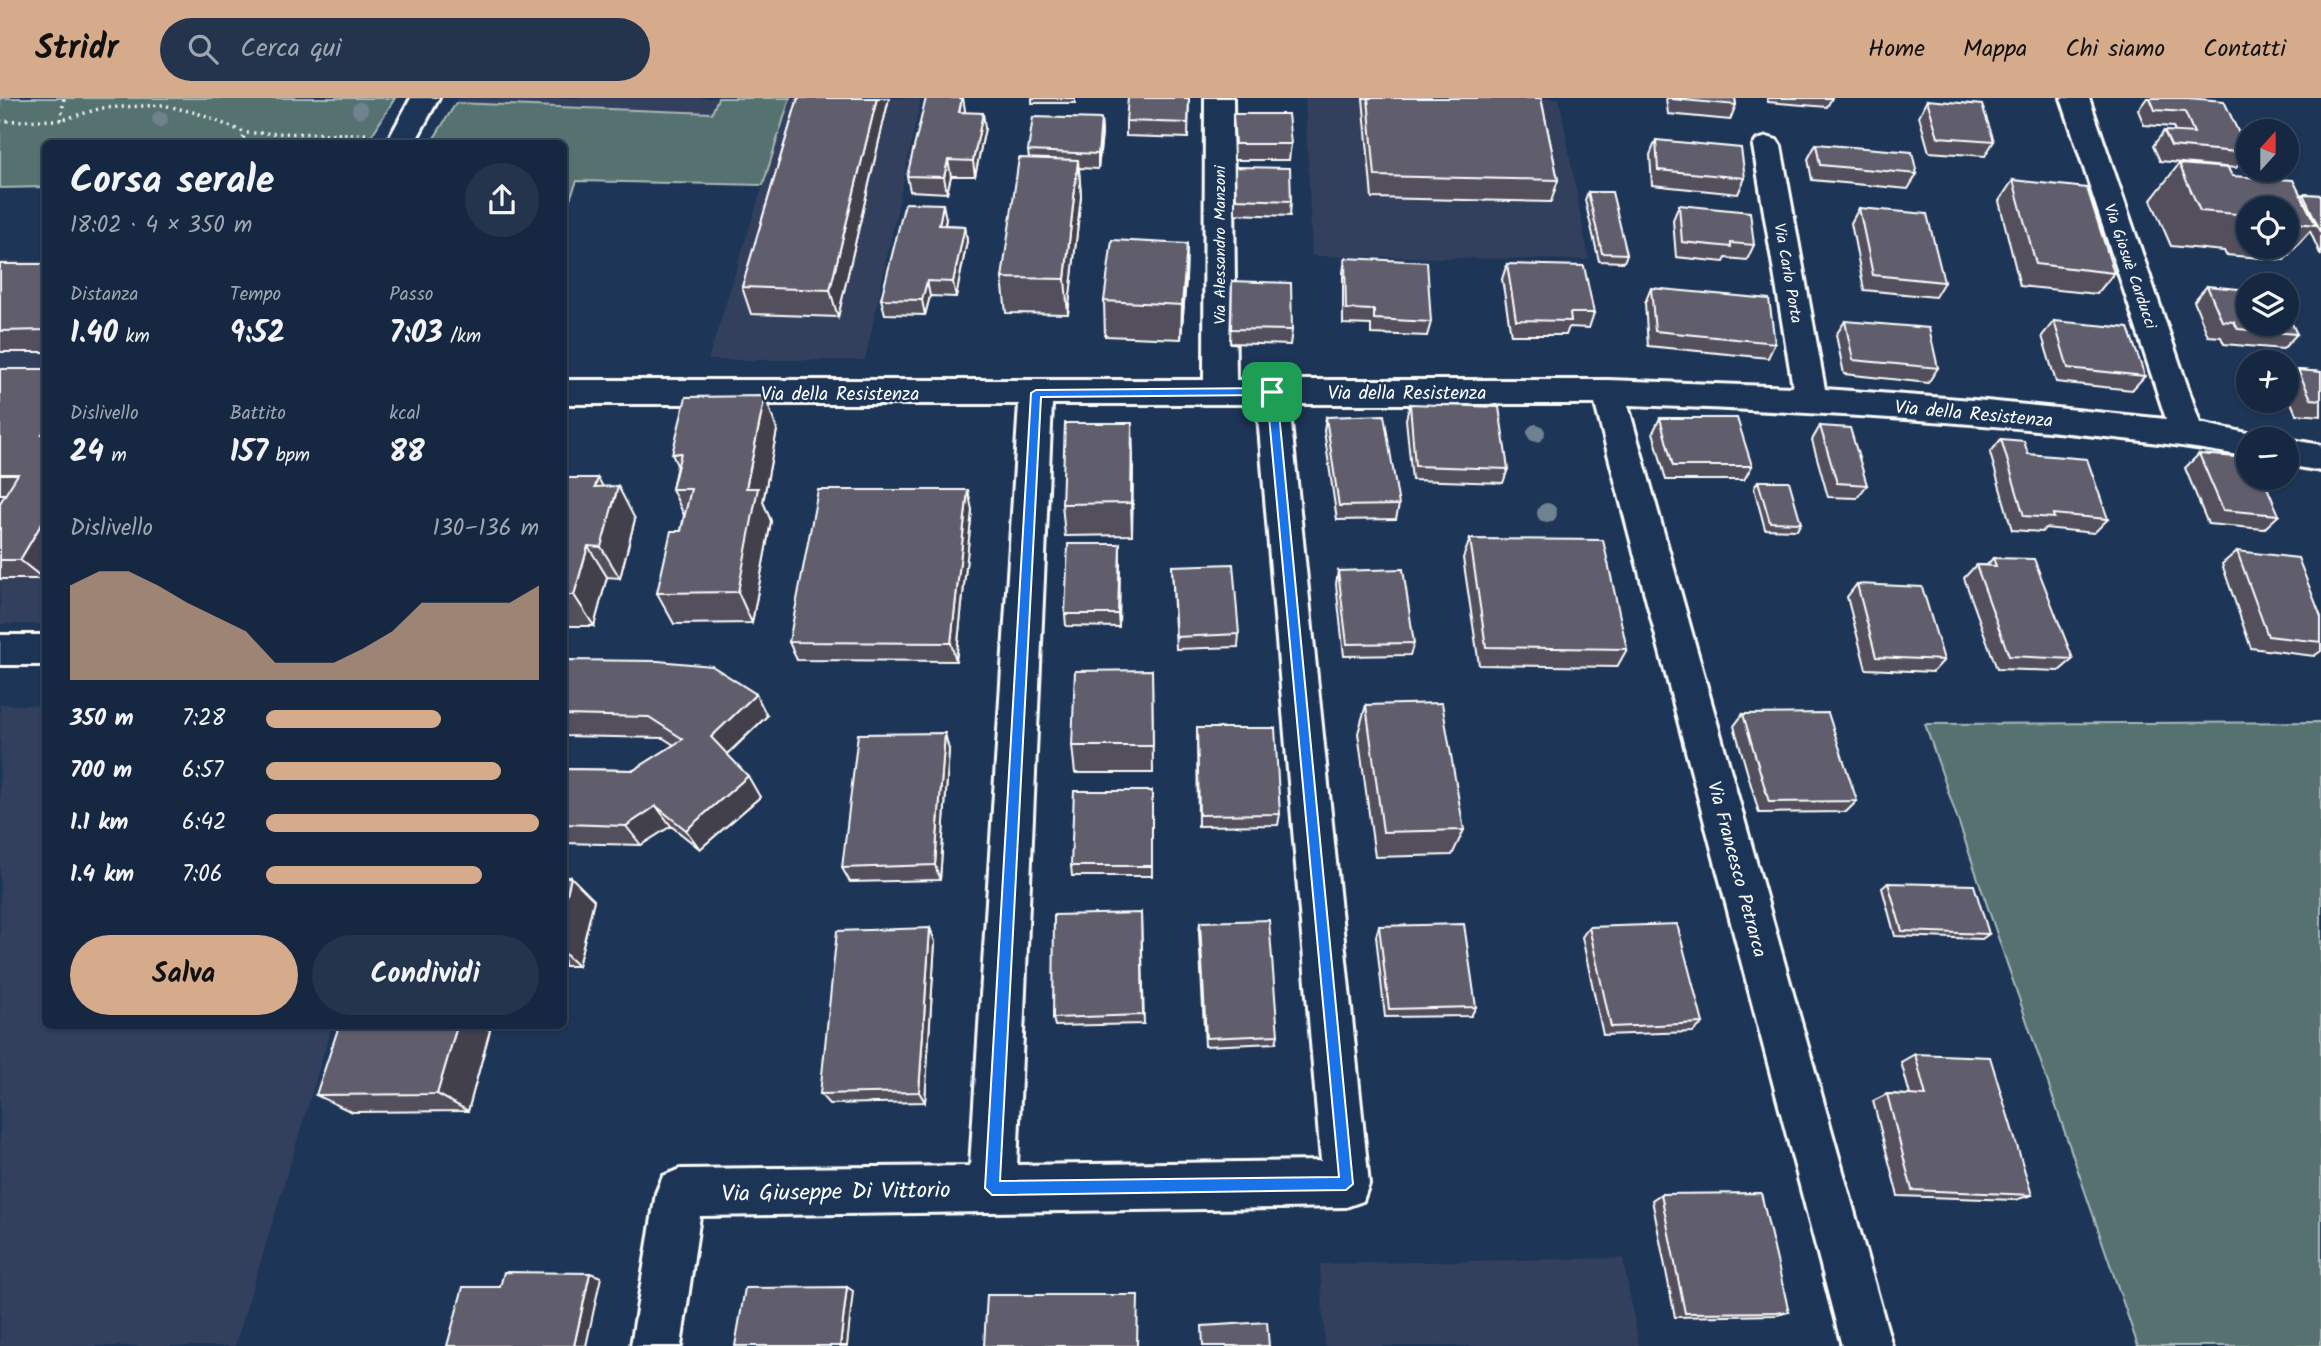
<!DOCTYPE html>
<html lang="it">
<meta charset="utf-8">
<style>
:root{--surface:#162841;--page:#23344c;--text:#f1f3f6;--muted:#9ea6b1;--line:#35445a;--accent:#d6ab8b}
body{margin:0;font-family:Kalam,sans-serif;background:var(--page);color:var(--text);height:100vh;display:flex;flex-direction:column;font-size:26px;white-space:nowrap}
*{box-sizing:border-box;margin:0}
p{font-size:23px;color:var(--muted)}
.icon{flex:none;width:38px;height:38px;fill:none;stroke:currentColor;stroke-width:2;stroke-linecap:round;stroke-linejoin:round}
.map{position:relative;flex:1;overflow:hidden}
.drawer{position:absolute;left:42px;top:42px;width:525px;height:889px;display:flex;flex-direction:column;background:var(--surface);border-radius:10px;box-shadow:0 2px 5px #0004,0 0 0 2px var(--line)}
.drawer>*{flex:none}
.needle{width:46px;rotate:21deg}
.buttons{position:absolute;left:2236px;top:21px;display:grid;gap:14px}
.buttons a{display:grid;place-items:center;width:63px;height:63px;border-radius:50%;background:var(--surface);box-shadow:0 2px 5px #0004,0 0 0 2px var(--line);font-size:35px}
.pin{position:absolute;display:grid;place-items:center;width:60px;height:60px;color:#fff;margin:-30px;border-radius:14px;box-shadow:0 4px 10px #0006}
.round{display:grid;place-items:center;flex:none;width:74px;height:74px;border-radius:37px;background:var(--page)}
.summary{display:flex;align-items:center;justify-content:space-between;height:119px;padding:0 28px}
h1{font-size:38px;font-weight:600;line-height:52px}
.figures{display:grid;grid-template-columns:repeat(3,1fr);gap:10px;height:119px;padding:7px 28px}
.figures div{display:grid;align-content:center}
.figures b{font-size:30px;font-weight:600}
.figures small{font-size:19px;font-weight:400}
.figures p{font-size:19px}
.chart{height:196px;padding:14px 28px}
.chart p{display:flex;justify-content:space-between}
.chart svg{width:100%;height:126px;margin-top:7px;fill:var(--accent);opacity:.7}
.button{display:flex;gap:14px;margin-top:auto;padding:14px 28px}
.button a{flex:1;height:80px;border-radius:42px;background:var(--accent);color:#111;font-size:28px;font-weight:600;line-height:80px;text-align:center}
.button a+a{background:var(--page);color:var(--text)}
ul{padding:0 28px;list-style:none;font-size:23px}
li{display:grid;grid-template-columns:112px 84px 1fr;align-items:center;height:52px}
li i{height:18px;border-radius:9px;background:var(--accent)}
header{display:flex;align-items:center;gap:42px;box-sizing:border-box;height:98px;padding:0 35px;background:var(--accent);color:#111}
header strong{font-size:33px}
nav{display:flex;gap:38px;margin-inline-start:auto;font-size:24px}
.search{width:490px;height:63px;background:var(--page);display:flex;align-items:center;gap:18px;box-sizing:border-box;padding:0 24px;border-radius:38px;color:var(--muted);font-size:26px}
.map>svg:first-child{display:block}
</style>
<header>
<strong>Stridr</strong>
<div class="search"><svg class="icon" aria-label="search" viewBox="0 0 24 24"><circle cx="10" cy="10" r="6"/><path d="M15 15l6 6"/></svg>Cerca qui</div>
<nav><a>Home</a><a>Mappa</a><a>Chi siamo</a><a>Contatti</a></nav>
</header>
<div class="map">
<svg width="2321" height="1248" viewBox="0 0 2321 1248">
<rect width="100%" height="100%" fill="#1d3557"/>
<filter id="ink" filterUnits="userSpaceOnUse"><feTurbulence type="fractalNoise" baseFrequency=".0143" numOctaves="2"/><feDisplacementMap in="SourceGraphic" scale="14" xChannelSelector="R" yChannelSelector="G"/><feConvolveMatrix kernelMatrix="1 2 1 2 8 2 1 2 1" color-interpolation-filters="sRGB"/></filter>
<g filter="url(#ink)">
<path fill="#31415d" d="M458 0H718L712 15 456 5Z
M790 0H921L865 262H708Z
M1305 0H1559L1589 162 1312 158Z
M0 163H45V526H0Z
M0 606 45 608 46 928H332L235 1248H0Z
M1623 1160 1639 1248H1325L1320 1166Z"/>
<path fill="#557270" stroke="#aab8b8" stroke-width="2" d="M0 0H395L367 45 46 46 45 89 0 90Z
M718 0H790L763 87 577 83 564 116V46L431 45 456 5 712 15Z
M2321 624V1248H2138L1925 626Z"/>
<g fill="none" stroke-linecap="round" stroke-linejoin="round">
<defs>
<path id="minor" d="M411 0H439L414 46H386Z
M1205 0H1233L1236 282H1608L1793 289 1753 48 1757 42 1767 39 1777 42 1781 48 1825 291 1986 303 2166 321 2061 0H2089L2200 325 2261 338 2263 341H2249V359C2182 346 2116 340 2048 333 1908 319 1768 312 1628 307L1892 1248H1842L1595 306H1289L1369 1086 1363 1103 1346 1109 700 1118 681 1248H631L656 1095 663 1078 680 1071 970 1068 1019 306H564V282H1204ZM1052 306H1257L1321 1063 1017 1067Z
M2287 341 2321 347V373L2287 367Z
M0 537H46V567H0Z"/>
</defs>
<use href="#minor" stroke="#fff" stroke-width="6"/>
<path stroke="#fff" stroke-width="3.5" stroke-dasharray="2 4.5" stroke-linecap="butt" d="M61 22 64 0
M0 23 61 22 102 10 163 7 197 15 246 35 366 36
M240 46 246 35"/>
<use href="#minor" fill="#1d3557" fill-rule="evenodd"/>
</g>
<g fill="#6f8190">
<circle cx="360" cy="12" r="8"/>
<circle cx="160" cy="21" r="8"/>
<circle cx="1536" cy="335" r="9"/>
<circle cx="1547" cy="415" r="10"/>
</g>
<path fill="#53505d" stroke="#fff" stroke-width="2" fill-rule="evenodd" d="M798 0H889L838 219 751 216 742 189Z
M1032 0H1075V5H1032Z
M1189 0 1188 40 1126 38V23Z
M1363 0H1541L1558 82 1551 104 1372 100Z
M1666 0H1735L1736 7 1730 22 1668 16Z
M1767 0H1832L1827 9 1768 4Z
M2147 0H2187L2248 55 2236 70 2160 63 2153 48 2164 33 2175 34 2173 29 2144 27 2138 12Z
M1927 2 1994 43 1985 58 1929 54 1919 18Z
M965 12 964 14 985 30 975 78H951L947 95 910 93 907 78Z
M1233 16 1291 46 1289 62H1234L1233 32Z
M1101 21 1102 36 1098 71 1079 70 1081 98 1068 216 1006 215 1002 180 1029 61 1028 53Z
M1656 42 1745 80 1738 96 1652 87 1650 57Z
M1816 46 1917 76 1908 91 1812 82 1808 61Z
M2179 66 2232 78 2301 98 2303 96 2321 97V158L2310 133 2284 162 2226 157 2224 153 2171 148 2151 102ZM2249 110 2287 124V149H2249Z
M1235 69 1291 103 1290 118 1235 116Z
M2013 82 2114 175 2097 196 2020 188 1999 103Z
M1588 94 1627 156 1624 164 1599 163 1585 102Z
M1679 107 1754 147 1747 162 1726 160 1724 164 1676 159 1673 122Z
M1859 110 1944 184 1935 199 1864 192 1851 125Z
M946 121 945 127 965 128 967 143 956 199 930 198 925 217 885 216 881 201Z
M1187 146 1186 181 1181 241 1105 238 1104 203Z
M1345 160 1431 224 1427 238 1371 236V227L1343 226V175Z
M0 166H46V254H0Z
M1507 166 1594 215 1589 230 1569 229 1566 237H1511L1502 181Z
M1232 183 1292 232 1290 247 1230 245Z
M2207 188 2297 236 2283 251 2224 246 2221 239 2208 238 2194 203Z
M1651 190 1775 245 1768 260 1648 248 1645 205Z
M1845 223 1938 270 1928 285 1844 276 1836 237Z
M2054 223 2145 278 2132 292 2056 284 2042 238Z
M0 271 44 481H0V405L6 396H0Z
M2298 272 2321 274V318L2296 316 2287 295V283Z
M1410 306 1508 371 1503 385 1412 382 1406 321Z
M1326 319 1399 407 1396 421 1337 422 1324 333Z
M1660 320 1752 368 1744 382H1666L1653 334Z
M1820 328 1867 387 1857 400 1828 399 1812 342Z
M777 332 763 404 771 423 752 525 674 526 657 495 681 433 684 417 672 391 677 367 672 356Z
M2001 341 2028 356 2108 421 2094 435 2045 430 2042 434 2012 432 1990 355Z
M2199 356 2279 417 2264 431 2208 426 2185 370Z
M1133 358 1132 437 1065 438 1062 406Z
M1758 383 1801 425 1797 432 1765 431 1754 390Z
M602 388 635 421 620 480 607 479 594 528H564V390Z
M972 412 956 563 797 562 789 544Z
M1470 441 1627 551 1617 569 1479 567 1463 460Z
M1120 446 1119 529 1066 528 1065 516Z
M2237 453 2321 519V553L2314 558 2251 550 2222 466Z
M1993 460 2073 561 2059 573 1997 571 1964 480 1976 467H1987Z
M1172 468 1239 536 1238 549 1176 551Z
M1338 473 1414 545 1410 557 1344 558 1336 486Z
M1857 486 1944 562 1933 574 1866 571 1847 499Z
M564 562 767 618 727 657 760 699 700 751 671 728 641 747 564 745V671L634 672 674 647 663 640 564 638Z
M1152 572 1153 675H1075L1072 648Z
M1366 607 1464 732 1452 757 1375 759 1358 635Z
M1743 616 1857 703 1846 714 1759 715 1734 628Z
M1197 630 1280 716 1278 727 1198 728Z
M949 652 940 782 850 784 842 770Z
M1152 693V778H1072L1071 768Z
M564 779 594 802 578 868H564Z
M1888 785 1989 836 1982 841 1895 838 1882 790Z
M1141 815 1144 926 1055 928 1053 920Z
M1200 824 1278 937 1276 945 1205 948 1199 834Z
M1379 828 1476 909 1471 918 1385 919 1376 838Z
M1589 829 1703 925 1693 934 1603 937 1582 839Z
M930 830 935 844 925 1004 829 1006 820 996Z
M490 932 468 1013 352 1014 316 997Z
M1915 956 2032 1097 2015 1102 1898 1098 1873 1003 1887 996 1910 997 1901 964Z
M1661 1096 1789 1214 1777 1217 1675 1219 1652 1102Z"/>
<path fill="#43414c" stroke="#fff" stroke-width="2" d="M877 0H889L838 219 830 192Z
M962 0H963L965 12 961 29 959 14Z
M983 15 985 30 975 78 973 63Z
M1101 21 1102 36 1098 71V56Z
M948 62 951 78 947 95 944 79Z
M1078 62 1081 98 1068 216 1065 181Z
M943 106 946 121 941 142 939 127Z
M965 128 967 143 956 199 953 184Z
M1187 146 1186 181 1181 241 1182 207Z
M927 183 930 198 925 217 922 202Z
M765 298 777 332 763 404 771 423 752 525 738 494 746 390Z
M1132 325 1133 358 1132 437 1131 405Z
M598 380 613 407 618 388 635 421 620 480 601 449 595 389Z
M968 392 972 412 956 563 951 545Z
M46 418V478L44 481 20 462Z
M1120 446V460L1119 529 1118 516Z
M588 448 607 479 594 528 574 497Z
M756 596 767 618 723 660 711 639Z
M945 635 949 652 940 782 935 767Z
M748 678 760 699 700 751 686 732Z
M656 708 671 728 641 747 626 728Z
M571 779 594 802 578 868 564 855V808Z
M930 830 935 844 925 1004 919 994Z
M457 928H483L490 932 468 1013 437 996Z
M590 1175 601 1179 586 1248H574Z
M847 1189 853 1193 847 1248H840Z"/>
<path fill="#605d6c" stroke="#fff" stroke-width="2" d="M798 0H877L830 192 742 189Z
M926 0H962L959 14 983 15 973 63 948 62 944 79 907 78Z
M1128 0H1189L1188 25 1126 23Z
M1368 0H1541L1558 82 1375 78Z
M1673 0H1735L1736 7 1673 1Z
M2150 0H2187L2224 3 2248 55 2171 48 2164 33 2194 35 2185 14 2155 12Z
M1927 2 1982 7 1994 43 1938 39Z
M1233 16H1288L1291 46H1235Z
M1033 19 1101 21 1098 56 1028 53Z
M1656 42 1741 50 1745 80 1658 72Z
M1816 46 1912 54 1917 76 1820 67Z
M1019 60 1078 62 1065 181 1002 180Z
M2179 66 2228 70 2232 78 2293 82 2316 127 2287 124V110H2249V117L2200 113Z
M1235 69 1290 70 1291 103 1236 101Z
M2013 82 2087 90 2114 175 2036 166Z
M1588 94H1612L1627 156 1602 155Z
M2303 96 2321 97V134Z
M905 105 943 106 939 127 965 128 953 184 927 183 922 202 881 201Z
M1679 107 1750 114 1754 147 1731 145V149L1682 144Z
M1859 110 1927 116 1944 184 1873 177Z
M1112 142 1187 146 1182 207 1104 203Z
M1345 160 1427 164 1431 224 1374 221V212L1346 211Z
M0 166H46V232L0 233Z
M1507 166 1584 168 1594 215H1570L1571 223 1516 222Z
M1232 183 1291 185 1292 232 1231 231Z
M2207 188 2249 192V226H2287V215L2297 236 2238 231 2234 224 2222 223Z
M1651 190 1769 201 1775 245 1655 233Z
M1845 223 1929 230 1938 270 1853 262Z
M2054 223 2128 230 2145 278 2068 270Z
M0 271H46V330L42 336H46V418L20 462H0V405L18 376H0Z
M2298 272 2321 274V302L2311 301Z
M765 298 746 390H758L738 494 657 495 671 433H681L691 391H672L681 355 672 356 686 299Z
M1410 306 1499 309 1508 371 1415 368Z
M1384 317 1399 407 1339 408 1326 319Z
M1660 320H1737L1752 368H1673Z
M1065 325H1132L1131 405 1062 406Z
M1820 328 1850 330 1867 387 1837 385Z
M2001 341 2024 343 2028 356 2087 361 2108 421 2053 416 2054 420 2024 418Z
M2199 356 2249 360V380H2263L2279 417 2223 412Z
M567 380H598L595 389 618 388 601 449 588 448 574 497H564V390Z
M1758 383H1789L1801 425 1770 424Z
M818 392H968L951 545 789 544Z
M1470 441 1603 442 1627 551 1486 549Z
M1068 446H1120L1118 516H1065Z
M2237 453 2298 460 2321 519V544L2268 538Z
M1993 460 2034 461 2073 561 2009 558 1976 467 1996 468Z
M1233 466 1239 536 1176 539 1172 468Z
M1403 471 1414 545 1347 546 1338 473Z
M1857 486 1922 489 1944 562 1876 559Z
M564 562 658 563 712 568 756 596 711 639 748 678 686 732 656 708 626 728 564 726V671L634 672 683 641 649 619 564 617Z
M1152 572 1153 648H1072L1075 573Z
M1442 605 1464 732 1383 734 1366 607Z
M1828 615 1857 703 1769 704 1743 616Z
M1197 630H1275L1280 716 1199 717Z
M945 635 935 767 842 770 858 636Z
M1074 693H1152V768H1071Z
M564 779H571L564 808Z
M1888 785 1974 787 1989 836 1902 833Z
M1141 815 1143 917 1053 920 1054 817Z
M1269 822 1278 937 1206 940 1200 824Z
M1464 826 1476 909 1389 911 1379 828Z
M1677 826 1703 925 1611 929 1589 829Z
M930 830 919 994 820 996 837 833Z
M339 928H457L437 996 316 997Z
M1915 956 1990 959 2032 1097 1912 1092 1887 996 1926 998Z
M1761 1095 1789 1214 1685 1215 1661 1096Z
M504 1174 590 1175 574 1248H447L463 1189H500Z
M847 1189 840 1248H735L745 1190Z
M987 1197H1138L1137 1248H984Z
M1267 1224 1269 1248H1203L1202 1228Z"/>
</g>
<path fill="#1a73e8" stroke="#fff" stroke-width="2" fill-rule="evenodd" d="M1272 290 1277 294 1353 1086 1346 1092 992 1097 985 1090 1031 295 1036 292ZM1267 297 1339 1079 1000 1083 1041 299Z"/>
<g text-anchor="middle" stroke-width="5" stroke-linejoin="round" paint-order="stroke">
<g font-size="16" fill="#fff" stroke="#1d3557">
<text transform="translate(1219 147) rotate(-90)" y="6">Via Alessandro Manzoni</text>
<text transform="translate(2131 168) rotate(71)" y="6">Via Giosuè Carducci</text>
<text transform="translate(1789 175) rotate(80)" y="6">Via Carlo Porta</text>
</g>
<g font-size="19" fill="#fff" stroke="#1d3557">
<text x="1407" y="301">Via della Resistenza</text>
<text x="840" y="302">Via della Resistenza</text>
<text transform="translate(1974 315) rotate(5)" y="7">Via della Resistenza</text>
<text transform="translate(1738 771) rotate(75)" y="7">Via Francesco Petrarca</text>
</g>
<g font-size="23" fill="#fff" stroke="#1d3557">
<text transform="translate(836 1093) rotate(-1)" y="8">Via Giuseppe Di Vittorio</text>
</g>
</g>
</svg>
<div class="buttons">
<a><svg class="needle" viewBox="-14 -14 28 28"><path d="M0-13l5 13h-10z" fill="#e53935"/><path d="M0 13l5-13h-10z" fill="#9ea6b1"/></svg></a>
<a><svg class="icon" aria-label="locate" viewBox="0 0 24 24"><circle cx="12" cy="12" r="6"/><path d="M12 2v4M12 18v4M2 12h4M18 12h4"/></svg></a>
<a><svg class="icon" aria-label="layers" viewBox="0 0 24 24"><path d="M12 4l9 5-9 5-9-5zM3 14l9 5 9-5"/></svg></a>
<a>+</a>
<a>−</a>
</div>
<div class="pin" style="left:1272px;top:294px;background:#1e9e55"><svg class="icon" aria-label="arrive" viewBox="0 0 24 24"><path d="M6 21V4h12l-3 4 3 4H6"/></svg></div>
<section class="drawer">
<div class="summary"><div><h1>Corsa serale</h1><p>18:02 · 4 × 350 m</p></div><a class="round"><svg class="icon" aria-label="share" viewBox="0 0 24 24"><path d="M12 15V3M7 8l5-5 5 5M5 13v7h14v-7"/></svg></a></div>
<div class="figures">
<div><p>Distanza</p><b>1.40<small> km</small></b></div>
<div><p>Tempo</p><b>9:52</b></div>
<div><p>Passo</p><b>7:03<small> /km</small></b></div>
</div>
<div class="figures">
<div><p>Dislivello</p><b>24<small> m</small></b></div>
<div><p>Battito</p><b>157<small> bpm</small></b></div>
<div><p>kcal</p><b>88</b></div>
</div>
<div class="chart"><p><span>Dislivello</span>130–136 m</p>
<svg viewBox="0 0 160 44" preserveAspectRatio="none"><path d="M0 44V11L10 6L20 6L30 11L40 17L50 22L60 27L70 38L80 38L90 38L100 33L110 27L120 17L130 17L140 17L150 17L160 11V44z"/></svg>
</div>
<ul>
<li><b>350 m</b>7:28<i style="width:64%"></i></li>
<li><b>700 m</b>6:57<i style="width:86%"></i></li>
<li><b>1.1 km</b>6:42<i style="width:100%"></i></li>
<li><b>1.4 km</b>7:06<i style="width:79%"></i></li>
</ul>
<div class="button"><a>Salva</a><a>Condividi</a></div>
</section>
</div>
